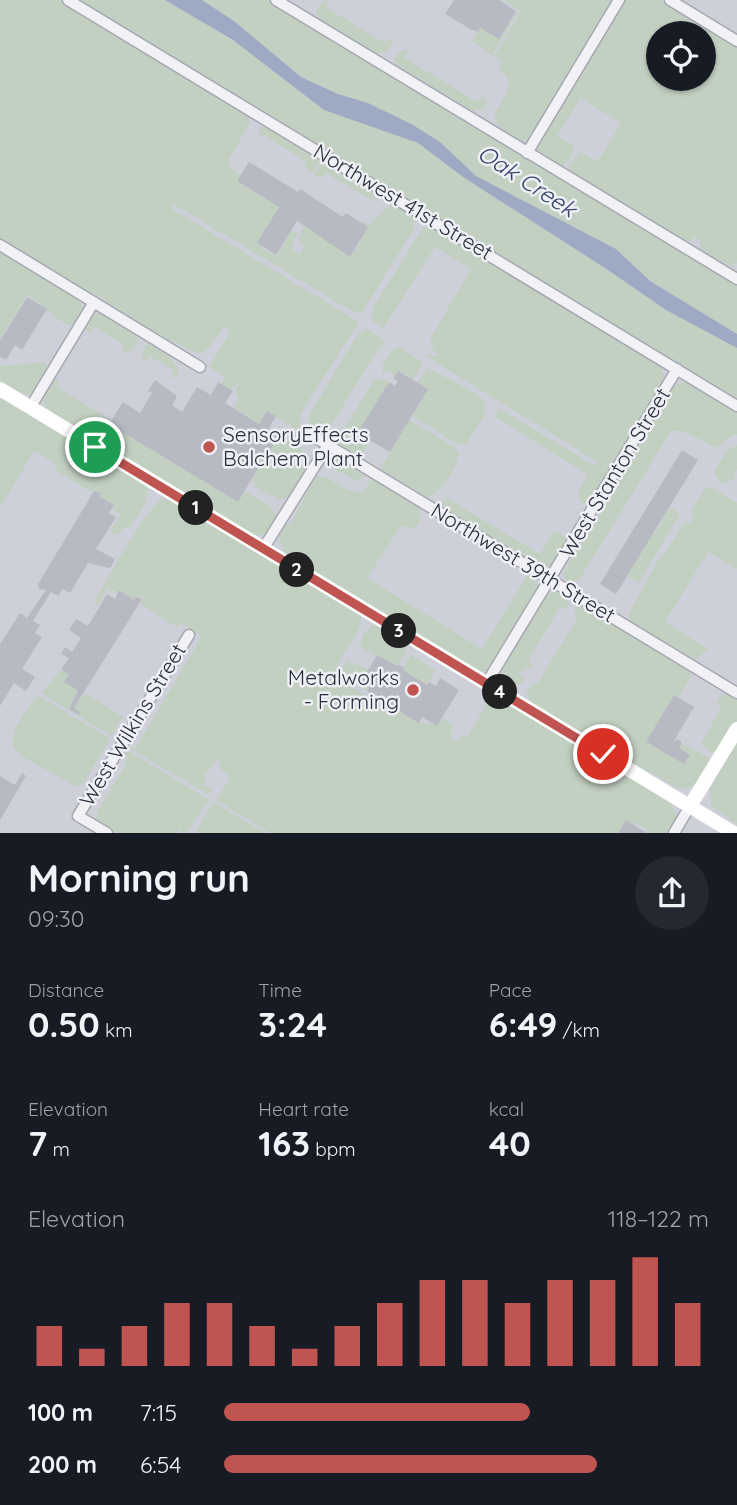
<!DOCTYPE html>
<meta charset="utf-8">
<style>
:root{--surface:#171b24;--page:#242831;--text:#f1f3f6;--muted:#9ea1a6;--accent:#c05451}
body{margin:0;font-family:Quicksand,sans-serif;background:var(--page);color:var(--text);height:100vh;display:flex;flex-direction:column;font-size:26px;white-space:nowrap}
*{box-sizing:border-box;margin:0}
p{font-size:23px;color:var(--muted)}
.icon{flex:none;width:38px;height:38px;fill:none;stroke:currentColor;stroke-width:2;stroke-linecap:round;stroke-linejoin:round}
.map{position:relative;height:833px;overflow:hidden}
.sheet{display:flex;flex-direction:column;background:var(--surface);flex:1}
.sheet>*{flex:none}
.buttons{position:absolute;left:646px;top:21px;display:grid;gap:14px}
.buttons a{display:grid;place-items:center;width:70px;height:70px;border-radius:50%;background:var(--surface);box-shadow:0 2px 5px #0004;font-size:35px}
.pin{position:absolute;display:grid;place-items:center;width:60px;height:60px;color:#fff;margin:-30px;border:4px solid #fff;border-radius:50%;box-shadow:0 2px 7px #0007}
.km{position:absolute;width:35px;height:35px;margin:-18px;border-radius:50%;background:#222;color:#fff;font-size:19px;line-height:35px;text-align:center}
.round{display:grid;place-items:center;flex:none;width:74px;height:74px;border-radius:37px;background:var(--page)}
.overview{display:flex;align-items:center;justify-content:space-between;height:119px;padding:0 28px}
h1{font-size:38px;font-weight:800;line-height:52px}
.metrics{display:grid;grid-template-columns:repeat(3,1fr);gap:10px;height:119px;padding:7px 28px}
.metrics div{display:grid;align-content:center}
.metrics b{font-size:35px;font-weight:800}
.metrics small{font-size:19px;font-weight:400}
.metrics p{font-size:19px}
.chart{height:196px;padding:14px 28px}
.chart p{display:flex;justify-content:space-between}
.chart svg{width:100%;height:126px;margin-top:7px;stroke:var(--accent);stroke-width:6}
ul{padding:0 28px;list-style:none;font-size:23px}
li{display:grid;grid-template-columns:112px 84px 1fr;align-items:center;height:52px}
li i{height:18px;border-radius:9px;background:var(--accent)}
.map>svg:first-child{display:block}
</style>
<div class="map">
<svg width="737" height="833" viewBox="0 0 737 833">
<rect width="100%" height="100%" fill="#dfe1e7"/>
<path fill="#ced0d9" fill-rule="evenodd" d="M0 0H737V833H0ZM658 33H704V79H658Z"/>
<path fill="#c2d0c1" fill-rule="evenodd" d="M0 0H62L248 113 250 123 229 159V167L279 207 257 243 267 252 277 255 292 230 298 233 291 249 300 254 305 245 298 241 304 225 350 256 361 242 362 221 368 225 394 202C405 210 419 214 413 230L362 313 350 310 172 203V209L359 322 301 413 300 427 308 437 267 411 259 424 233 408 239 400 235 392 242 379 230 390 221 384 225 377 209 367 230 332 224 327 208 349 198 354 128 319 129 316 106 302 103 297 79 288 0 240Z
M78 0H165L173 4 373 127 418 143 463 177 608 270 666 310 737 348V400Z
M202 0H270L737 284V334L650 281 616 249 476 176 440 142 368 103 338 94 301 77 234 21Z
M328 0 327 8 385 43 391 38 393 44C388 52 382 55 373 52L318 20 316 11 323 1Z
M503 0H616L533 138 520 142 500 129 494 117C501 96 521 87 498 68L503 61 494 56 521 11Z
M625 0H662L737 45V263L731 266 703 252 699 245 700 240 695 237 688 241 678 238 569 172V166L580 152 598 161 621 123 581 98 557 136 575 147 569 160 561 167 538 150 539 140ZM658 33H704V79H658Z
M516 11 518 12 492 55 472 41 480 28 499 39Z
M405 50 408 51 405 58 477 102 483 96 487 103 485 108 472 111 397 65 394 60 396 55Z
M268 125 322 158 312 173 305 168 306 162 264 135 260 137 259 128Z
M324 159 378 192 380 199 371 200 326 173 322 178 314 175Z
M434 227 659 362 664 373 663 386 590 503H581L578 492 588 475 494 416 499 408 595 466 598 462 424 355 440 356 433 350 430 339 471 269 435 247 383 329 371 320 373 308 420 232 424 228Z
M0 250 78 297 83 309 76 323 69 326C51 315 46 307 27 295L0 340Z
M105 314 136 333 138 341 134 349 124 353 121 352 124 345 95 327 90 332 86 330 90 318 97 314Z
M367 329 386 342 378 349 330 427 333 432 323 436 311 429 308 420 310 414 357 335Z
M147 343H150L171 358 179 370 176 377 171 378 173 370 149 356 144 361 141 357Z
M399 347 421 361V367L413 380 399 371 395 376 389 370 383 373 382 367 391 351Z
M43 362 47 366 46 373 32 394H19L0 383V364L4 366Z
M428 368 477 394 485 404 484 416 466 444 456 443 412 416 428 389 417 382Z
M375 378 389 382 356 437H364L370 441 362 454 355 456 341 447 338 439Z
M59 379 57 387 111 420 109 424 238 502 245 491 271 507 276 515 269 533 254 536 48 410C40 399 46 390 52 380Z
M683 382H691L737 410V435L733 434 716 448 684 431H671L581 577 570 585 566 582 563 573 604 506 603 501 668 393 675 385Z
M4 397 145 482C153 498 139 513 130 527L123 528 118 536 110 531 120 514 113 510V504L99 496 101 493 95 492 99 486 91 492 54 470 57 465 34 451 0 508V399Z
M409 420 453 446 459 453C457 469 442 491 427 497L380 469Z
M279 436C291 441 307 449 310 462 306 476 295 497 280 500L253 486 255 483 251 481 260 466 255 462 257 458 261 461Z
M737 445V469L733 480 721 484 714 472 727 450Z
M332 456H337L365 471V477L356 481 331 467 327 459Z
M316 476C333 475 344 495 363 491L371 480 376 478 420 505 419 524 415 528 401 526 367 578 482 649 528 574 534 575 539 586 538 593 490 670 482 672 477 671 420 637 422 633 419 637 285 555 279 537 286 524H290Z
M710 487 737 503V569L708 552 665 622 708 649 697 659 680 653 632 623 628 615 660 557 663 556 684 523H689L693 519 691 511 704 490Z
M165 497 177 500 361 615C365 638 326 659 342 681L388 708 390 705 419 723 420 721 428 725 430 722 437 726 442 718 452 724 451 737 457 741 462 736 467 738 485 707 484 701 495 695 671 803 677 817 669 833H648L647 829 634 822 632 824 626 820 618 833H270L216 800 230 778 220 768 219 757 203 777 207 779 204 785 212 790 209 795 126 746 128 745 135 749 202 636 182 623 177 627 140 604 143 595 134 600 120 591 115 593 108 588 97 606 95 603 96 598C107 580 150 501 165 497Z
M445 497 540 554 553 533 560 532 566 539 562 552 552 566 537 567 450 514 441 504Z
M669 507 680 514 639 583 627 576 638 557 644 560 639 556 653 532 660 534 656 532Z
M558 590 568 596 569 605 566 608 560 607 528 661 532 664 530 668 522 670 520 674 524 677 522 683 510 690 501 684 499 673 546 595Z
M583 604 691 670V676L679 698 674 695 646 742 684 764 690 755 679 748 681 744 708 757 710 762C701 776 696 792 677 788L530 703 527 692 532 684H537L578 617 574 614 575 608Z
M373 625H378L404 641 406 652 397 666 361 648 362 636Z
M411 655 435 670 427 685 403 670Z
M347 660 368 670 362 680 370 686 367 691 343 676 341 670Z
M61 670 69 674 64 682 78 691 70 709 79 715 80 712 74 708 85 693 123 717 111 736 41 693Z
M728 692 737 697V721L716 752H711L701 743 722 707 716 703 719 697Z
M39 696 110 739 83 784 77 787 25 758 13 747C10 730 27 707 39 696Z
M737 740V825L712 806 709 790Z
M125 749 209 800 186 833H182L179 828 178 833H117L96 819 97 812 126 764 127 756 122 753Z
M213 802 265 833H195Z"/>
<path fill="#9ea9c4" d="M165 0H202L234 21 301 77 338 94 368 103 413 125 440 142 476 176 616 249 650 281 737 334V348L666 310 608 270 463 177 418 143 324 110 233 40Z"/>
<path fill="#b7bac3" d="M454 0H499L516 11 499 39 480 28 478 32 472 30 445 14Z
M249 162 298 192 300 189 343 217 346 213 368 227 350 257 297 221 276 255 257 243 279 207 237 181Z
M27 297 47 309 22 350 15 345 6 360 0 357V341Z
M398 371 428 389 390 452 364 437 361 441 355 437 389 382 395 386 398 381 393 379Z
M155 380 177 396 172 405 182 412 197 387 211 395 218 382 233 391 225 403 259 424 267 411 276 416 268 430 279 436 264 460 257 458 255 462 260 465 238 502 109 424 123 402 140 413 152 393 148 391Z
M682 450 698 460 616 594 600 584Z
M94 491 101 493 99 496 114 505 109 513 116 517 96 549 115 559 110 568 88 563 70 593 63 589 58 596 51 592 33 621 40 625 35 633 42 637 22 669 35 677 26 691 14 683 0 706V644L20 613 27 618 46 590 39 589 38 584Z
M119 590 134 600 135 597 142 599 74 708 80 712 79 715 69 709 78 691 64 682 69 674 61 670 69 658 61 654 65 647 72 652 81 638 69 630 76 619 88 626 107 594 115 599Z
M377 655 397 666 398 664 405 668 403 670 427 685 429 682 436 686 440 678 459 690 437 726 422 717 419 723 367 691 370 686 362 680Z
M674 695 694 707 672 744 677 739 682 742 679 748 690 755 684 764 646 742Z
M22 773 26 776 0 820V776L15 785Z
M626 820 632 824 647 833H618Z"/>
<g fill="none" stroke-linecap="round" stroke-linejoin="round">
<defs>
<path id="street" d="M68 0 737 406
M276 0 737 279
M670 0 737 41
M527 153 619 0
M0 245 200 367
M30 408 94 302
M308 433 737 693
M263 549 328 445
M486 684 677 369
M107 833 78 816 189 635
M674 833 690 806"/>
</defs>
<use href="#street" stroke="#a5a7b1" stroke-width="13"/>
<use href="#street" stroke="#f2f2f6" stroke-width="10"/>
<path stroke="#fff" stroke-width="14" d="M0 389 734 833
M690 806 737 729"/>
</g>
<g fill="none" stroke-linecap="round" stroke-linejoin="round">
<defs>
<path id="route" d="M95 447 603 754"/>
</defs>
<use href="#route" stroke="#fff" stroke-width="14"/>
<use href="#route" stroke="#c05451" stroke-width="9"/>
</g>
<g fill="#c05451" stroke="#eff0f5" stroke-width="2.5">
<circle cx="209" cy="447" r="7"/>
<circle cx="413" cy="690" r="7"/>
</g>
<g text-anchor="middle" stroke-width="5" stroke-linejoin="round" paint-order="stroke">
<g font-size="21" fill="#2a2d3d" stroke="#eff0f5">
<text transform="translate(403 202) rotate(31)" y="7">Northwest 41st Street</text>
<text transform="translate(615 473) rotate(-59)" y="7">West Stanton Street</text>
<text transform="translate(523 563) rotate(31)" y="7">Northwest 39th Street</text>
<text transform="translate(133 725) rotate(-59)" y="7">West Wilkins Street</text>
</g>
<g font-size="21" fill="#2a2d3d" stroke="#eff0f5" text-anchor="start">
<text x="223" y="442">SensoryEffects<tspan x="223" dy="24">Balchem Plant</tspan></text>
<text x="399" y="685" text-anchor="end">Metalworks<tspan x="399" dy="24">- Forming</tspan></text>
</g>
<g font-size="23" font-style="italic" fill="#38466c" stroke="#eff0f5">
<text transform="translate(527 181) rotate(33)" y="8">Oak Creek</text>
</g>
</g>
</svg>
<div class="buttons">
<a><svg class="icon" aria-label="locate" viewBox="0 0 24 24"><circle cx="12" cy="12" r="6"/><path d="M12 2v4M12 18v4M2 12h4M18 12h4"/></svg></a>
</div>
<div class="pin" style="left:95px;top:447px;background:#1e9e55"><svg class="icon" aria-label="arrive" viewBox="0 0 24 24"><path d="M6 21V4h12l-3 4 3 4H6"/></svg></div>
<div class="pin" style="left:603px;top:754px;background:#d93025"><svg class="icon" aria-label="check" viewBox="0 0 24 24"><path d="M5 12l5 5 9-10"/></svg></div>
<b class="km" style="left:196px;top:508px">1</b>
<b class="km" style="left:297px;top:570px">2</b>
<b class="km" style="left:399px;top:631px">3</b>
<b class="km" style="left:500px;top:692px">4</b>
</div>
<section class="sheet">
<div class="overview"><div><h1>Morning run</h1><p>09:30</p></div><a class="round"><svg class="icon" aria-label="share" viewBox="0 0 24 24"><path d="M12 15V3M7 8l5-5 5 5M5 13v7h14v-7"/></svg></a></div>
<div class="metrics">
<div><p>Distance</p><b>0.50<small> km</small></b></div>
<div><p>Time</p><b>3:24</b></div>
<div><p>Pace</p><b>6:49<small> /km</small></b></div>
</div>
<div class="metrics">
<div><p>Elevation</p><b>7<small> m</small></b></div>
<div><p>Heart rate</p><b>163<small> bpm</small></b></div>
<div><p>kcal</p><b>40</b></div>
</div>
<div class="chart"><p><span>Elevation</span>118–122 m</p>
<svg viewBox="0 0 160 44" preserveAspectRatio="none"><path d="M5 44V30M15 44V38M25 44V30M35 44V22M45 44V22M55 44V30M65 44V38M75 44V30M85 44V22M95 44V14M105 44V14M115 44V22M125 44V14M135 44V14M145 44V6M155 44V22"/></svg>
</div>
<ul>
<li><b>100 m</b>7:15<i style="width:63%"></i></li>
<li><b>200 m</b>6:54<i style="width:77%"></i></li>
</ul>
</section>
